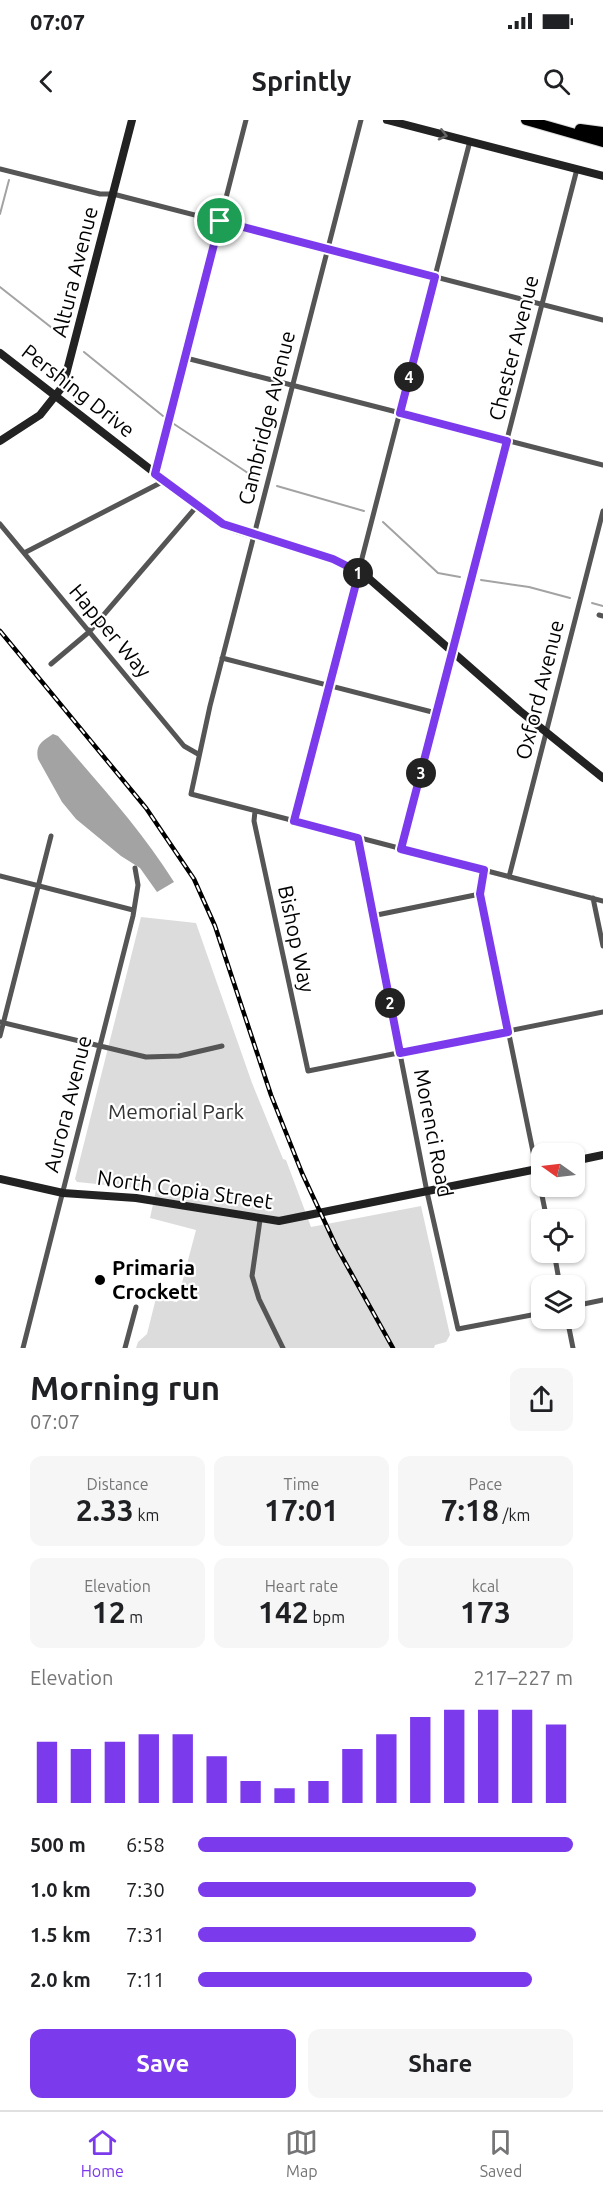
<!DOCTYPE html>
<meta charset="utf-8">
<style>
:root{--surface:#fff;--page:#f6f6f6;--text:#202124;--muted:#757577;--line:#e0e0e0;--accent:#7c3aed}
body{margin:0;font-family:Ubuntu,sans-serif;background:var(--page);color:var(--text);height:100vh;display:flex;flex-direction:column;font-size:22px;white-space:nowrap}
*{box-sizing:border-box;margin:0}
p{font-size:20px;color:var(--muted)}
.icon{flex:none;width:33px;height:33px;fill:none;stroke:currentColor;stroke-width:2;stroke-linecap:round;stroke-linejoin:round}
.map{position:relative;height:1228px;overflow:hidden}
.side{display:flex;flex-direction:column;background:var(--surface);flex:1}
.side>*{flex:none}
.needle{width:39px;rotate:284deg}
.tools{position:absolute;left:531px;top:1023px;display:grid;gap:12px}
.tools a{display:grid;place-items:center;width:54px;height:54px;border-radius:12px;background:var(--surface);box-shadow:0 2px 4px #0004;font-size:30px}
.pin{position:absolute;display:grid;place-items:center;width:51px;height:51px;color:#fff;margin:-26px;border:3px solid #fff;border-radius:50%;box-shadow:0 2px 6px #0007}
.km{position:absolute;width:30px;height:30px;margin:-15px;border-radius:50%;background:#222;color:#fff;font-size:16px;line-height:30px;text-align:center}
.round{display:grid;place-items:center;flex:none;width:63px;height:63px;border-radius:12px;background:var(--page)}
.overview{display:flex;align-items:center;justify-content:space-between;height:102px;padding:0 30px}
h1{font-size:33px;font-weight:700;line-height:45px}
.metrics{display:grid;grid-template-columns:repeat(3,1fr);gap:9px;height:102px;padding:6px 30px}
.metrics div{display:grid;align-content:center;border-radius:12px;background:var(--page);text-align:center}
.metrics b{font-size:30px;font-weight:700}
.metrics small{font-size:16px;font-weight:400}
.metrics p{font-size:16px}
.chart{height:168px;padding:12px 30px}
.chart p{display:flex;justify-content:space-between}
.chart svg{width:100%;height:108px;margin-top:6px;stroke:var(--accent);stroke-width:6}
.action{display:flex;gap:12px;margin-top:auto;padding:12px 30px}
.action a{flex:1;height:69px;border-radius:12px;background:var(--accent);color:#fff;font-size:24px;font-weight:700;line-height:69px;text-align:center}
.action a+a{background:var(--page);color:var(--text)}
ul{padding:0 30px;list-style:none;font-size:20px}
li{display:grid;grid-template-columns:96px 72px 1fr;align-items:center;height:45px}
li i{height:15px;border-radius:8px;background:var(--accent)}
.status{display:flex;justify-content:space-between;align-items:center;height:42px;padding:0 30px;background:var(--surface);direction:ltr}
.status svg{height:16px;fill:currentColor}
header{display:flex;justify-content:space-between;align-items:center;height:78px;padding:0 30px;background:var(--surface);font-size:27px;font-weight:700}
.tabs{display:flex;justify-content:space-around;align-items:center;height:84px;border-top:2px solid var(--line);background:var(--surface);font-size:16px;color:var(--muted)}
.tabs a{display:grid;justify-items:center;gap:3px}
.tabs .current{color:var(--accent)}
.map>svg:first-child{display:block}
</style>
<div class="status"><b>07:07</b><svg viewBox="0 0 49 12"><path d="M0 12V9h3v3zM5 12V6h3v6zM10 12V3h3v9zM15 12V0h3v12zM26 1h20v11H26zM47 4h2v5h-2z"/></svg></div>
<header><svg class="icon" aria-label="back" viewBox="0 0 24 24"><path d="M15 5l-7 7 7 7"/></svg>Sprintly<svg class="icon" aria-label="search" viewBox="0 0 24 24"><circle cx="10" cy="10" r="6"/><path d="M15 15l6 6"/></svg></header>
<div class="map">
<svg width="603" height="1228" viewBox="0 0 603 1228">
<rect width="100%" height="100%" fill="#fff"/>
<path fill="#dcdcdc" d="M141 797 196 803 252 963 283 1039 286 1040 311 1107 421 1086 450 1215 446 1222 435 1225 434 1228H136L138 1222 147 1214 156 1178 177 1182 196 1110 150 1098 156 1070 77 1062 75 1059Z"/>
<path fill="#a3a3a3" d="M53 614 58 616C99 664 140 708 174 762L157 772 140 748 121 736 76 699 62 682 38 639C35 625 42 621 53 614Z"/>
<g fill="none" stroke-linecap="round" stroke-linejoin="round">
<path stroke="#a3a3a3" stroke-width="2" d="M0 94 9 60
M0 167 66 219
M84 232 163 296
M174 304 257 359
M277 366 364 391
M383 402 438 453 460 457
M481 460 529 467 570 478
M592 483 603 486"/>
<defs>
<path id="highway" d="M526 0 603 22
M580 9 603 12"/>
</defs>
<use href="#highway" stroke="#dbdbdb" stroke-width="12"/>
<path stroke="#555" stroke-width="5" d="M361 0 210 586 191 674 603 781
M0 49 100 74H113L603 200
M186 238 603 345
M155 354 246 0
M0 404 184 626 198 634
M24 433 164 361
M599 495 603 496
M222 538 436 593
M51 544 89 512 197 386
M255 691 254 701 308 951 603 892
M294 701 470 21
M358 718 427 1072 458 1209 542 1193
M401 729 577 49
M484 750 481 778 547 1100
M0 756 133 790
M509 757 603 391
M593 778 603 826
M372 796 480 774
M0 902 146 937 179 936 222 926
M0 916 51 716
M260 1100 252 1156 259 1179 283 1228
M554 1132 560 1166
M574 1186 603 1180
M567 1198 573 1228
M23 1228 133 796 138 765 135 748
M125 1228 136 1187"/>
<path stroke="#222" stroke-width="8" d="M387 0 603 56
M0 233 213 398 236 410 333 439 366 456 520 591 603 658
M0 321 40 295 63 266 132 0
M574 1041 603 1035
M0 1059 63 1073 136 1078 279 1101 542 1048"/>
<use href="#highway" stroke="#000" stroke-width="10"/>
<defs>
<path id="rail" d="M0 511 146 688 194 759 215 806 271 975 302 1053 336 1126 393 1228"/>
</defs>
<use href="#rail" stroke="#000" stroke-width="4.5"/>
<use href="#rail" stroke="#fff" stroke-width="2" stroke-dasharray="7" stroke-linecap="butt"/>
</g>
<defs><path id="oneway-chevron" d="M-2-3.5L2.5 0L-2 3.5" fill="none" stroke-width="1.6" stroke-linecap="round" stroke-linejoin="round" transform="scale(1.5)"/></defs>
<use stroke="#646464" href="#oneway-chevron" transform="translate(443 15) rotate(14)"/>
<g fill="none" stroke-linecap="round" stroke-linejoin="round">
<defs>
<path id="route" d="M220 101 435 157 400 293 507 321 401 729 484 750 480 774 508 912 400 933 358 718 294 701 359 452 333 439 223 404 155 354Z"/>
</defs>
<use href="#route" stroke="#fff" stroke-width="12"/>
<use href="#route" stroke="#7c3aed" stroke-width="8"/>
</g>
<circle fill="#000" stroke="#fff" stroke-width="2" cx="100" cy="1160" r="6"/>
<g text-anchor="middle" stroke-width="4.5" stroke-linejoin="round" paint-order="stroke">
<g font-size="21" fill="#000" stroke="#fff">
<text transform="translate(75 152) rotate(-76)" y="7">Altura Avenue</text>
<text transform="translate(514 228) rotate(-76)" y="7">Chester Avenue</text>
<text transform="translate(78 271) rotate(38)" y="7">Pershing Drive</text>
<text transform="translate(267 298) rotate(-76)" y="7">Cambridge Avenue</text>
<text transform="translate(110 511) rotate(50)" y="7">Happer Way</text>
<text transform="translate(540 570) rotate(-76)" y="7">Oxford Avenue</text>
<text transform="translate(296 819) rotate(78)" y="7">Bishop Way</text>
<text transform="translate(68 984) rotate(-76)" y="7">Aurora Avenue</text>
<text transform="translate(433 1013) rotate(79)" y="7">Morenci Road</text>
<text transform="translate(185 1070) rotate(8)" y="7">North Copia Street</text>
</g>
<g font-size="21" fill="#333" stroke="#fff">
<text x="176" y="999">Memorial Park</text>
</g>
<g font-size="21" font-weight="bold" fill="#000" stroke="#fff" text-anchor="start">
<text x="112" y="1155">Primaria<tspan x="112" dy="24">Crockett</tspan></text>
</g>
</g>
</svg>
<div class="tools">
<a><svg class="needle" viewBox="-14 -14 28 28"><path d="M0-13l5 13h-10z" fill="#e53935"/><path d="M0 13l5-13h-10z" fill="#757577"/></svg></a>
<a><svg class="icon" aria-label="locate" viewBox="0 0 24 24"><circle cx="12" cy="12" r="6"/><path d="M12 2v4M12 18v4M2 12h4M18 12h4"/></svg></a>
<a><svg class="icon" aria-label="layers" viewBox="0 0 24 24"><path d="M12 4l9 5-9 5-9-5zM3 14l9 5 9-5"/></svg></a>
</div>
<div class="pin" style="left:220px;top:101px;background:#1e9e55"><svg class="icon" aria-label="arrive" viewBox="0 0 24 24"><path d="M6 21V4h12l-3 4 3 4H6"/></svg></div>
<b class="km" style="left:358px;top:453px">1</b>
<b class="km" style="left:390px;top:883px">2</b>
<b class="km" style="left:421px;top:653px">3</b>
<b class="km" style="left:409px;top:257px">4</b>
</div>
<section class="side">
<div class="overview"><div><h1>Morning run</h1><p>07:07</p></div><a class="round"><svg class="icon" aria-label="share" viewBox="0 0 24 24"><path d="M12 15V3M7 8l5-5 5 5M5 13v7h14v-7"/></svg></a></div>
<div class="metrics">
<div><p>Distance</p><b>2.33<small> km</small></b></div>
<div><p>Time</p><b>17:01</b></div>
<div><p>Pace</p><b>7:18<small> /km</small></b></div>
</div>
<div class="metrics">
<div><p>Elevation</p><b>12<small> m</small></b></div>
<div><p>Heart rate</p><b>142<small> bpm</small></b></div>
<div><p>kcal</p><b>173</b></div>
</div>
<div class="chart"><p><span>Elevation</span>217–227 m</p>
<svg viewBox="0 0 160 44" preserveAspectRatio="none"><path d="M5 44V19M15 44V22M25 44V19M35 44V16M45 44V16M55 44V25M65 44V35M75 44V38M85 44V35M95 44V22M105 44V16M115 44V9M125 44V6M135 44V6M145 44V6M155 44V12"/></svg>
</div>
<ul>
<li><b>500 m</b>6:58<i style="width:100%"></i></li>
<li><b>1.0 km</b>7:30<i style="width:74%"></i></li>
<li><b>1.5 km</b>7:31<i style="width:74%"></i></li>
<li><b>2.0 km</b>7:11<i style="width:89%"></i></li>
</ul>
<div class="action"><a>Save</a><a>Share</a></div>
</section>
<nav class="tabs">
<a class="current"><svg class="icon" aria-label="home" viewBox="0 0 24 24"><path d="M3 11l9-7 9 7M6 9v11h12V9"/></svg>Home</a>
<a><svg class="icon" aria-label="map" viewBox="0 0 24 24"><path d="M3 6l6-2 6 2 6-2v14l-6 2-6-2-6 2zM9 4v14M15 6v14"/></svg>Map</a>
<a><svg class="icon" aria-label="saved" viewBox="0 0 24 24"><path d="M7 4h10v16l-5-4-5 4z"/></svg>Saved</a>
</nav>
